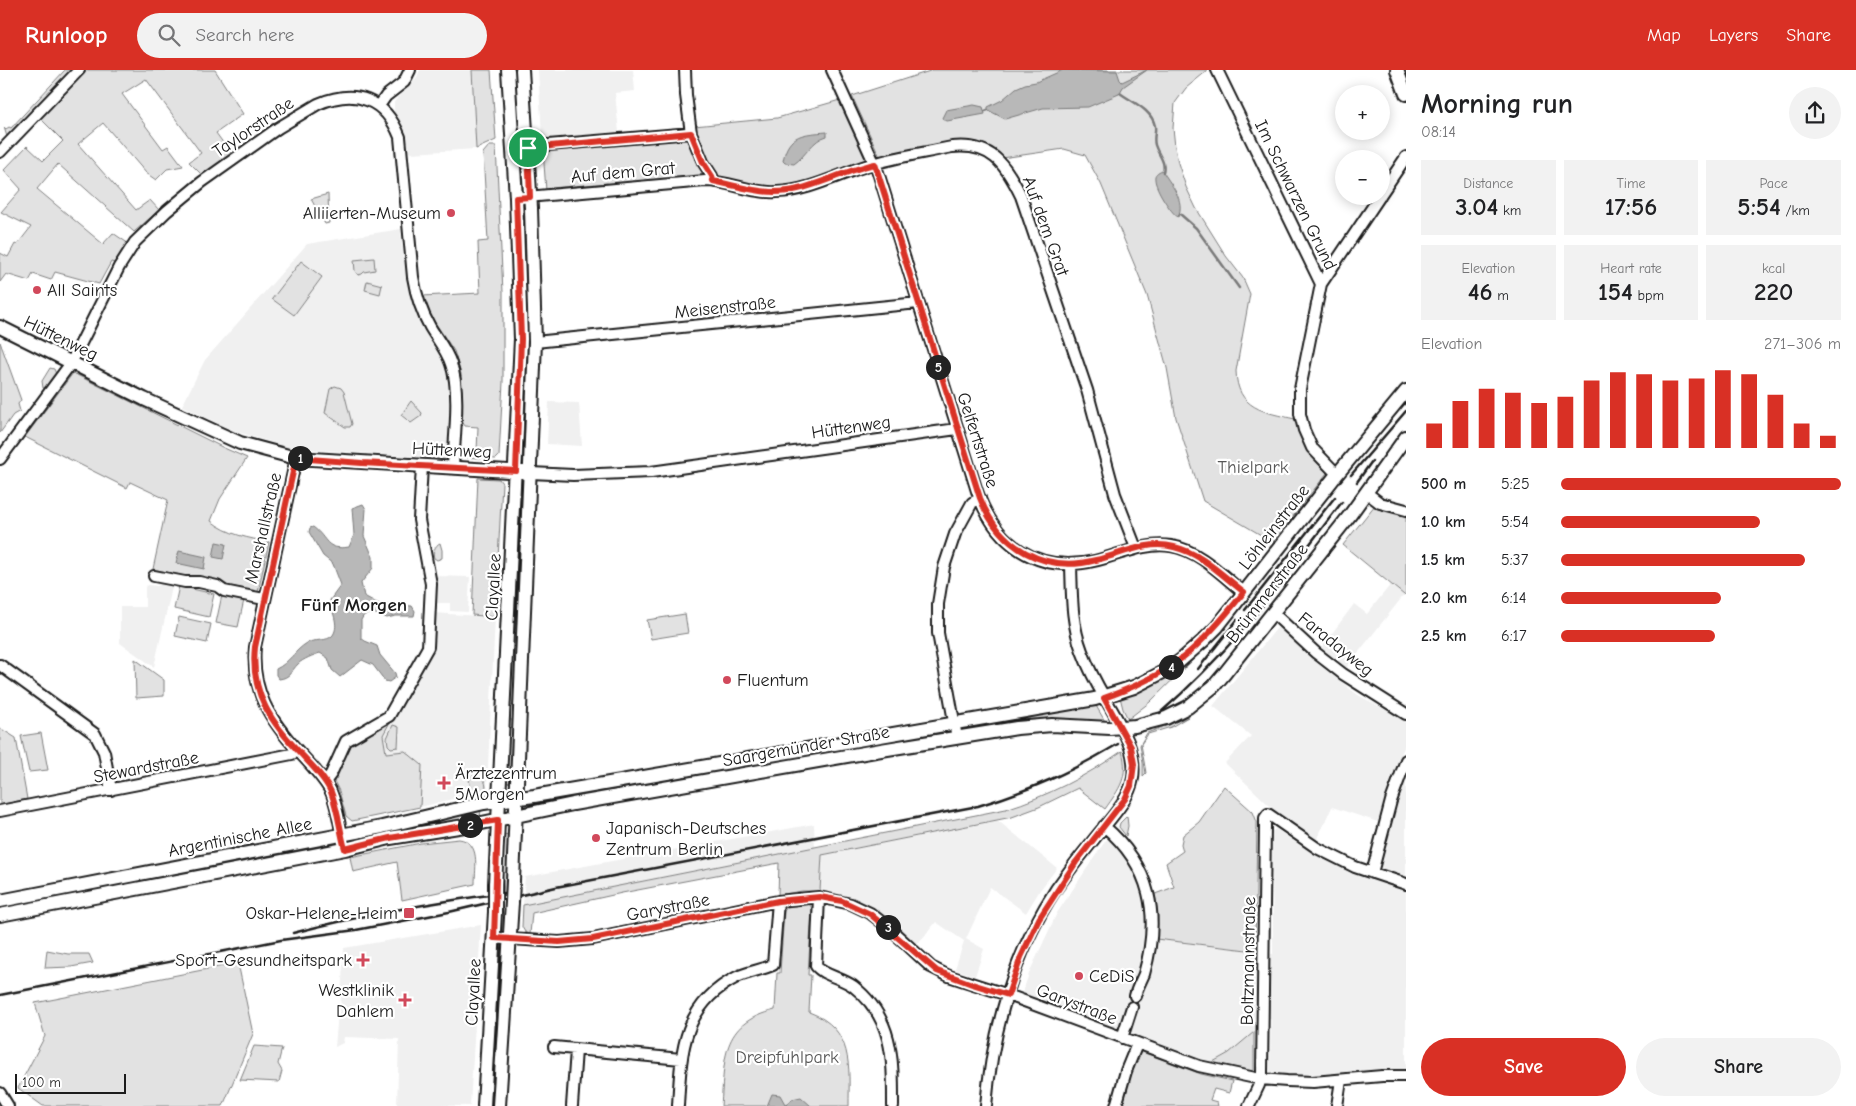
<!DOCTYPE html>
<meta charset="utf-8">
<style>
:root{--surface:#fff;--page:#f2f2f2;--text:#202124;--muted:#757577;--accent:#d93025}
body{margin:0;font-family:"Comic Neue",sans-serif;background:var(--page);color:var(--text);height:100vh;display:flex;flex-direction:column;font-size:19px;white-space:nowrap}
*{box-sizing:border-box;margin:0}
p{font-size:16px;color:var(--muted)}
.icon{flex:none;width:28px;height:28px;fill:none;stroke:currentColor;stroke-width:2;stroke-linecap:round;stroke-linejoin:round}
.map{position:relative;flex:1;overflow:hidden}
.details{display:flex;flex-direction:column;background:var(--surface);width:450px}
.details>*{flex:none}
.controls{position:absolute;left:1335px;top:15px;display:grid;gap:10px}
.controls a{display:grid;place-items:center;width:55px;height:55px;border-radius:50%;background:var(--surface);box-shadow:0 2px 12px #0003;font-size:25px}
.scale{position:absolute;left:15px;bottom:12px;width:111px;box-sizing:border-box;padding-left:5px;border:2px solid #1c1c1c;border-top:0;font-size:14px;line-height:18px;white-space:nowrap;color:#1c1c1c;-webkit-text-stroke:4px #fff;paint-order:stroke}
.pin{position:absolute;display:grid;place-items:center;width:42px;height:42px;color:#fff;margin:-21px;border:2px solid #fff;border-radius:50%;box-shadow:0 1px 5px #0007}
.km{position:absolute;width:25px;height:25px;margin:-12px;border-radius:50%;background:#222;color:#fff;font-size:14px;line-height:25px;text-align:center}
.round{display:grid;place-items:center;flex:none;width:52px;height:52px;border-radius:26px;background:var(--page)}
.head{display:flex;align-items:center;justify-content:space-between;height:85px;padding:0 15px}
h1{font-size:28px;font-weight:700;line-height:38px}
.stats{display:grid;grid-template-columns:repeat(3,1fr);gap:8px;height:85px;padding:5px 15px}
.stats div{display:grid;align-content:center;border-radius:0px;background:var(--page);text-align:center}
.stats b{font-size:25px;font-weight:700}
.stats small{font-size:14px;font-weight:400}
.stats p{font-size:14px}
.chart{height:140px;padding:10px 15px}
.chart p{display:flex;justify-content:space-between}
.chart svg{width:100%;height:90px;margin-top:5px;stroke:var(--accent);stroke-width:6}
.primary-button{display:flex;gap:10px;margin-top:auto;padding:10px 15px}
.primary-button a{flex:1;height:58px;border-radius:30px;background:var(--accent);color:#fff;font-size:20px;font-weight:700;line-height:58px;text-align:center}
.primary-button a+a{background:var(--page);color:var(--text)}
ul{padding:0 15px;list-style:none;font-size:16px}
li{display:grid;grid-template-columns:80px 60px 1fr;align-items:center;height:38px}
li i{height:12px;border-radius:6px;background:var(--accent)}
header{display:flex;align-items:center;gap:30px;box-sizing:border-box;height:70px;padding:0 25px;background:var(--accent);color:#fff}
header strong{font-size:24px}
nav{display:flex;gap:28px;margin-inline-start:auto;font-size:18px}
.search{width:350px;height:45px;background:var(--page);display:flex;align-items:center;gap:12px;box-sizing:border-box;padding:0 18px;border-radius:28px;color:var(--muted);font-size:19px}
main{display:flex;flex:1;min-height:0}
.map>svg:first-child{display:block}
</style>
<header>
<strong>Runloop</strong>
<div class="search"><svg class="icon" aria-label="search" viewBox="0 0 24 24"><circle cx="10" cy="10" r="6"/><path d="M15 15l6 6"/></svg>Search here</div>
<nav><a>Map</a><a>Layers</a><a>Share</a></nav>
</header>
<main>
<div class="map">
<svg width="1406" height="1036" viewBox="0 0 1406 1036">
<rect width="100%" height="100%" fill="#fff"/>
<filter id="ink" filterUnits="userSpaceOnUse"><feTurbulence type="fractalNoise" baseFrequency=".02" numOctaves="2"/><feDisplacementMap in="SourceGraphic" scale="10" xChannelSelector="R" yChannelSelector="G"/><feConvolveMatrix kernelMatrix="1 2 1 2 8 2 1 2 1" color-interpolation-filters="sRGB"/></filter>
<g filter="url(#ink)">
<path fill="#f0f0f0" d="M420 0H472L476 79 411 83 406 79 405 70 394 43V32L417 7Z
M538 0H633L635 21 615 23 619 62 545 69 542 66Z
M401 159 403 185 414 240 442 289 449 311 450 337 447 386 444 389 290 378 234 361 182 336 205 290 307 174Z
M549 332 579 333 582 376 547 374Z
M433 506 470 507 468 542 450 541V533H433Z
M165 511 173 513 154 597 120 573V537H145V517L147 515 157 516Z
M1391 514 1404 525 1346 598 1321 578 1354 534 1367 544Z
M433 543 495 547 487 718 485 721 420 737 422 695 386 683 383 665 431 578Z
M1277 558H1280L1310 588 1358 625 1406 651V673L1391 708 1378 752 1332 737 1316 771 1300 761 1273 739 1225 693 1251 666 1213 636Z
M1406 708V807L1382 799 1380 797 1396 736Z
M997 750 1057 798 1040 820 1026 843 990 817 966 869 984 879 975 906 955 899 964 871 936 852 917 875 891 851 870 836 848 826 820 821 822 785Z
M814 754 815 777 523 835 525 807Z
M1276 759 1299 775 1350 803 1406 821V999H1379L1315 1005 1273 1004 1270 1002 1271 949 1255 948 1254 1000 1252 1002 1214 994 1194 988 1024 924 1023 921 1030 901 1057 843 1106 770H1109L1122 782 1126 783 1141 812 1147 838V868L1273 884 1272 761Z
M481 855 470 1036 397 1035 399 969 344 967 343 973 335 977 338 942H340L344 878Z"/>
<path fill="#e2e2e2" stroke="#7f7f7f" d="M65 0H71L7 67 4 57 6 59 9 57 11 58Z
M83 0H215L243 44 216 63 232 85 202 105 189 92 201 83 146 9 122 24 163 79 168 76 183 96 167 99 156 110 146 103 103 53 78 74 136 140 150 130 159 140 134 162 58 94 37 119 103 174 113 163 129 174 115 193 111 192 99 214 55 202 51 210 33 204 29 211 6 204 0 212V183L8 187 15 174 17 175 31 157 1 142 21 119 4 100 27 76 43 91 63 71 39 47Z
M472 0H491L496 70 476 79Z
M512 0H519L523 62H516Z
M933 0H1208L1186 18 1175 33 1173 58 1175 77 1178 93 1186 117 1196 138 1226 186 1243 208 1250 224 1236 301C1237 339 1264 342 1295 349 1300 371 1310 387 1327 403L1273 472 1203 431 1176 348 1167 298 1147 225 1101 114 1085 85 1064 79 1002 88C994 81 986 75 975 73 952 68 906 83 881 89L852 26Z
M840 30 867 92 789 117 761 118 723 108C704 98 700 75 694 56L777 48Z
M689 67 707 106 612 115 607 113 551 118 546 121 543 80Z
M489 76H496L503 222V312L499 386 496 389 462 387 460 380 477 381 478 357 465 356 462 351 461 304 454 281 432 248 422 226 480 223 478 172 488 171 483 83Z
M328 124 329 153 325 154 311 129Z
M527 141 530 203 528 385H520V142Z
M374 188 375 200 364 202 362 204 358 205 355 201 354 190Z
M301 191 322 207 294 245 272 229Z
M367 211 382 215 380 224 365 220Z
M0 272 21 330 18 334 20 341 13 345 0 363Z
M50 298 54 299 56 304 46 318H43L42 311Z
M73 303 224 378 247 388 220 429 211 451C229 465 248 468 269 472L258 522 153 499 168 430 130 412 127 418 25 367Z
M335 316 341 318 344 322 352 354 350 357H345L325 343 330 319Z
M411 331 422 343 421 346 411 353 401 345Z
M478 408 499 409 502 413 495 547 472 545Z
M519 417H522L520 530H514Z
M1375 435 1406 443V523L1404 525 1343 475Z
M440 473 442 480V488L437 490 434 488C432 483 435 475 440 473Z
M179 516 214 524 209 547 174 539Z
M222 525 244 530 238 557 216 553Z
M685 544 688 563 651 569 647 550Z
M179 547 211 554 207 573 175 566Z
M513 561 516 563 514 609 516 613 515 636H509Z
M1203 578 1204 579 1150 632 1128 649 1123 639 1120 627Z
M135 589 164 610V626L136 628Z
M1095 634 1106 653 980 660 979 654Z
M1188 647 1171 657 1148 664 1141 674 1146 703 1143 706V693L1140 675 1147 663Z
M391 650 383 665 386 683 405 681 422 695 420 737 352 751 346 746 339 721 333 709 348 676Z
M508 650H514L511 712 505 713Z
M393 655 399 657 398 677 391 678 388 675 387 668Z
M0 658 16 668 27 729 0 735Z
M944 660 945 666 882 677 881 671Z
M41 663 48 700 29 702 21 666Z
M861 676 862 678 746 699V696Z
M1122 681C1129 707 1120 718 1105 739L1078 718 1039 737 1012 747 822 785 820 821H802L778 825 779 793 622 823 532 843 530 864 525 862 522 857 523 835 1006 739C1047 726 1087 706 1122 681Z
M732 698 733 702 576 727 577 724Z
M476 705C483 707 486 711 486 719L475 723 471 718 469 710 472 706Z
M1224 716 1253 742 1257 752 1255 881 1156 869 1158 847 1155 824 1174 817 1166 793 1183 781 1181 774 1183 765 1199 752Z
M568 726 569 730 531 737V731Z
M481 738 480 749 354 772 352 770 353 768Z
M1127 746 1128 756 1126 766 1119 757 1120 753Z
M509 764 507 825 504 826 502 790 503 765Z
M459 769C481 772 475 797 475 814L402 830 397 792 353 802 350 787 421 773Z
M335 772 334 776 0 840V835Z
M809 834 812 838 808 905H811L809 942C854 959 849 996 849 1036H721C725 989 720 953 775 940L777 903H780L784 841 787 837Z
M502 877 504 878 494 1036H489L499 878Z
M47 880 68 884H89L93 893 71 897 45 898Z
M238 893 253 964 223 1036H43L18 1018 45 966 35 933Z
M1254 962V1000L1252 1002 1211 993 1229 983Z
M254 976 282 978 278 994 282 1001 279 1012 240 1010Z
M1142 982 1201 1004 1232 1011 1229 1023 1214 1019 1210 1030 1217 1032 1218 1036H1122L1127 1017 1139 984Z"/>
<path fill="#b8b8b8" stroke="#7a7a7a" d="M1063 0 1117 1 1120 10 1122 12 1147 0 1123 17 1119 24 1088 37 1043 38 1005 49 988 40V37L1002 30 1016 18 1025 14 1036 12Z
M974 35 983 37 985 44 947 51 942 48 946 40Z
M827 62V66C812 70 806 86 794 94L785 93 783 91C788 63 804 64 827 62Z
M1162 100C1170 114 1186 130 1178 147 1171 143 1155 118 1155 109 1154 104 1158 102 1162 100Z
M363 434 366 439 364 466 373 487V498L361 513 364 526 379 534 412 536 415 541 414 546H396L387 548 373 543 364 545 361 550V568L365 571 377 576 380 585 395 603 396 607 389 612 385 611 373 595 362 590 340 607 332 600 328 588 320 583C314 585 303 589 298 594 291 601 290 608 279 609L276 605V599C289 593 295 580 307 573 313 569 328 572 333 565 340 554 331 541 330 530L341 515 333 494 323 486 309 462 310 458 313 457C328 468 325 481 349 477L354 465 352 438Z
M216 472 226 474 223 489 213 487Z
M179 481 206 487 204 499 176 493Z
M772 1024 780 1025 785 1034 787 1035 792 1029 801 1027 811 1036H767Z"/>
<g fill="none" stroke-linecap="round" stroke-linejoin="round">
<path stroke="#7a7a7a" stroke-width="2.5" d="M1120 23C1132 32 1152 40 1155 56 1156 62 1153 68 1155 75 1158 85 1166 91 1163 102
M985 41 988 40
M1180 144 1196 158 1239 218"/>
<defs>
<path id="minor" d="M685 0 686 25 691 63 703 92 712 106 713 111
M832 0 877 99 977 421C995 474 1037 504 1094 491 1120 485 1144 472 1171 476 1199 480 1223 506 1244 523
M1217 0 1321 214
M379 36 386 26 404 12 410 0
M513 78 691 63
M0 82 79 0
M1381 124 1406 87
M516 128 705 111C730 111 752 124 777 122 809 121 839 104 869 95 896 87 924 83 952 77 991 73 1005 93 1021 126L1087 320 1115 424 1136 478
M535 272 918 233
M296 388 255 577C251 621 270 650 299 682 310 694 321 705 330 720 338 735 340 762 345 779
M0 389 71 293 119 197 135 172 167 141 202 112 278 58 318 34C356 18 385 29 400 67L413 207C416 225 421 241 430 257 437 269 447 281 451 294 461 321 454 369 453 398
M531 403 573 405 651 402 957 359
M1337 404 1312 378 1304 360 1300 344V319L1321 214 1380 126
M1367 423 1380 433 1406 440
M154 506 185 512H199L217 516 224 521 264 529
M1273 543 1316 583 1343 604 1406 644
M0 595 95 664 104 682 111 720
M957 668 938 563V534L944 497 955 464 972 433 980 428
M325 712 331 704 346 671 389 646 428 577 431 514 419 450 422 396
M0 741 292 684 298 681
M1104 756C1151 796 1161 845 1144 904 1141 911 1137 918 1135 926
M1372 803 1391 731 1406 690
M819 827 816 896C823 905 842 908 853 916 894 948 893 989 893 1036
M494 868 559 872 593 869 778 831 819 827 851 834 870 843 888 857 931 897 949 906 1008 925 1199 996 1260 1009 1287 1011 1313 1012 1382 1006H1406
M1122 968 1132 937
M554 977 681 989
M0 1023 8 1036
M572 1036 576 980
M678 1036C681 982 682 935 737 907 748 902 761 900 773 895L778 831
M986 1036C992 961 1014 883 1056 819 1068 802 1081 785 1095 768 1109 750 1129 731 1133 708 1137 678 1119 653 1105 628 1096 613 1088 597 1082 581 1071 552 1072 525 1071 495
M1116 1036 1126 1001 1137 974
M1249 1036 1259 1015 1262 1004 1265 755V748L1268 744 1317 778 1355 797 1406 814
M1337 1036 1341 1010"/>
<path id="major" d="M1397 0 1406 24
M0 257 144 329 240 373 296 388 523 402
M513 811 535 272 531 138 522 0
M495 814 521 269 516 128 508 0
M0 831 382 757 484 733 534 726 1095 629 1134 617 1165 601 1180 591 1203 571 1217 557 1334 408 1406 321
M0 845 345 779 390 768 477 754 573 734 881 680 1017 658 1052 655 1110 658 1135 656 1166 648 1188 637 1214 616 1225 603 1350 445 1406 367
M484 1036 495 842
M499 1036 512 832"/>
</defs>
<use href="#minor" stroke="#1c1c1c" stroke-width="14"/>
<use href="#major" stroke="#1c1c1c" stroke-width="16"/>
<use href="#minor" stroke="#fff" stroke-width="10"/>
<use href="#major" stroke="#fff" stroke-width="12"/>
<path stroke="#1c1c1c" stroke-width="2.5" d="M1351 405 1406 341
M1357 412 1372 391
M1245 540 1335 427
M1254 547 1342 432
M1198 599 1237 550
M1160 643C1191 616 1219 587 1246 556
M293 863C362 845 433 832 504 823
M0 925 281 870 356 860 449 842 556 817 978 736C1031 720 1071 702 1118 674"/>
<defs>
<path id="major-bridge" d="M512 832 513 811
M495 842V814"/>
</defs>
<use href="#major-bridge" stroke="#1c1c1c" stroke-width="16" stroke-linecap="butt"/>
<use href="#major-bridge" stroke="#fff" stroke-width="12"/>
</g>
</g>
<g fill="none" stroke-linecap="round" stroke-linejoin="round" filter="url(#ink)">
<defs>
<path id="route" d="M691 63 703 92 712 106 713 111C734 115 753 122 774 122 809 122 841 101 875 94L980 428C999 477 1044 504 1096 490 1122 484 1147 470 1174 477 1201 483 1223 506 1244 522 1200 578 1173 604 1104 628L1131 677 1134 694 1131 716 1125 729 1076 792 1039 849 1021 887 1008 925 972 914 937 901 870 844 842 831 820 827 778 831 593 869 559 872 494 868 498 750 390 768 345 779C340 761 338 740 331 722 325 708 313 697 303 686 272 654 250 624 255 577L296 388 362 393 516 401 521 269 516 128 530 127 528 78Z"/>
</defs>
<use href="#route" stroke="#fff" stroke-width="10"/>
<use href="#route" stroke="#d93025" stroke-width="6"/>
</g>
<g fill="#d1495b" stroke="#fff" stroke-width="2">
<circle cx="451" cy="143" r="5"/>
<circle cx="37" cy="220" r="5"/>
<circle cx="727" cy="610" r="5"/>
<path d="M441.5 705.5h5v5h5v5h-5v5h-5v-5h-5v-5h5z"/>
<circle cx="596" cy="768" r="5"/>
<rect x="403" y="837" width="12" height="12" rx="2.5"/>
<path d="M360.5 882.5h5v5h5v5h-5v5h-5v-5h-5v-5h5z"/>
<circle cx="1079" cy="906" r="5"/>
<path d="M402.5 922.5h5v5h5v5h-5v5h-5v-5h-5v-5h5z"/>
</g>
<g text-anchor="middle" stroke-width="4.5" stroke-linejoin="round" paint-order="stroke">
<g font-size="18" fill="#1c1c1c" stroke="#fff">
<text transform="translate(253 57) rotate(-34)" y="6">Taylorstraße</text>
<text transform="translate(623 102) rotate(-5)" y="6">Auf dem Grat</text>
<text transform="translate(1296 125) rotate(64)" y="6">Im Schwarzen Grund</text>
<text transform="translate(1046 156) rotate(70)" y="6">Auf dem Grat</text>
<text transform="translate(725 237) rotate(-6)" y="6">Meisenstraße</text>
<text transform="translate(61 268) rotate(26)" y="6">Hüttenweg</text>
<text transform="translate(851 357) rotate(-8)" y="6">Hüttenweg</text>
<text transform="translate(978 370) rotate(72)" y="6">Gelfertstraße</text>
<text transform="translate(452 380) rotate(3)" y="6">Hüttenweg</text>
<text transform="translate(1274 457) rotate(-52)" y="6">Löhleinstraße</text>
<text transform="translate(263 458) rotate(-77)" y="6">Marshallstraße</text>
<text transform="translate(493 517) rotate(-87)" y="6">Clayallee</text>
<text transform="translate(1267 523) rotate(-52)" y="6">Brümmerstraße</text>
<text transform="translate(1336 574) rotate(39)" y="6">Faradayweg</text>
<text transform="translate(806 676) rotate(-10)" y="6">Saargemünder Straße</text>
<text transform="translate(146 697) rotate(-11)" y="6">Stewardstraße</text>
<text transform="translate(240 767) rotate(-11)" y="6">Argentinische Allee</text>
<text transform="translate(668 837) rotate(-11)" y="6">Garystraße</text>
<text transform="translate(1248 891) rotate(-89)" y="6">Boltzmannstraße</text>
<text transform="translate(473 922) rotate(-87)" y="6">Clayallee</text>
<text transform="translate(1077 934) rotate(21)" y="6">Garystraße</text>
</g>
<g font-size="18" fill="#1c1c1c" stroke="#fff" text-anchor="start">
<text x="441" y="149" text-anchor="end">Alliierten-Museum</text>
<text x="47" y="226">All Saints</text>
<text x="737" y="616">Fluentum</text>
<text x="455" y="709">Ärztezentrum<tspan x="455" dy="21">5Morgen</tspan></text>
<text x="606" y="764">Japanisch-Deutsches<tspan x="606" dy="21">Zentrum Berlin</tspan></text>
<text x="398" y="849" text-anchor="end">Oskar-Helene-Heim</text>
<text x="352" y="896" text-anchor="end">Sport-Gesundheitspark</text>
<text x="1089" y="912">CeDiS</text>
<text x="394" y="926" text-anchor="end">Westklinik<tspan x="394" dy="21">Dahlem</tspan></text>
</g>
<g font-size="18" fill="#575757" stroke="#fff">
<text x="1253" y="403">Thielpark</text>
<text x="787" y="993">Dreipfuhlpark</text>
</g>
<g font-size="19" font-weight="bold" fill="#1c1c1c" stroke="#fff">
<text x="354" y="541">Fünf Morgen</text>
</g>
</g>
</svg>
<div class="controls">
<a>+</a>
<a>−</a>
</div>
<div class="scale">100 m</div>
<div class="pin" style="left:528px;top:78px;background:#1e9e55"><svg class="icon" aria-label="arrive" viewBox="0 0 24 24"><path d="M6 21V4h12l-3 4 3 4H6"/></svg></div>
<b class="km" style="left:300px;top:388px">1</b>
<b class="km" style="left:470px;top:755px">2</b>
<b class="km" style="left:888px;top:857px">3</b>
<b class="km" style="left:1171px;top:597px">4</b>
<b class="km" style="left:938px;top:297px">5</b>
</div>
<section class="details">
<div class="head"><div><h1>Morning run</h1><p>08:14</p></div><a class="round"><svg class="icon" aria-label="share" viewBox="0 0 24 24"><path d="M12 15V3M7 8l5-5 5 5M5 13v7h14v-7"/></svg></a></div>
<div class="stats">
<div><p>Distance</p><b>3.04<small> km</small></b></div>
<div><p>Time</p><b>17:56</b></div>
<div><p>Pace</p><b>5:54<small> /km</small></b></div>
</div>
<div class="stats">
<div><p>Elevation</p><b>46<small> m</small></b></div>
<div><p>Heart rate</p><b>154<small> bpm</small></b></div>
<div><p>kcal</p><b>220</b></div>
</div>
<div class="chart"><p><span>Elevation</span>271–306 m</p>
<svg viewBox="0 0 160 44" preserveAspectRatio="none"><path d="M5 44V32M15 44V21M25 44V15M35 44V17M45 44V22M55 44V19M65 44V11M75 44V7M85 44V8M95 44V11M105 44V10M115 44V6M125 44V8M135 44V18M145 44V32M155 44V38"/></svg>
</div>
<ul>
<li><b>500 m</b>5:25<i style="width:100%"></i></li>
<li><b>1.0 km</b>5:54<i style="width:71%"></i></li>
<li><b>1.5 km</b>5:37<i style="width:87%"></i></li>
<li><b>2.0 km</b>6:14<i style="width:57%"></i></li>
<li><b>2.5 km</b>6:17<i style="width:55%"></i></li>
</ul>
<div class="primary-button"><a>Save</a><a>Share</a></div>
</section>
</main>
